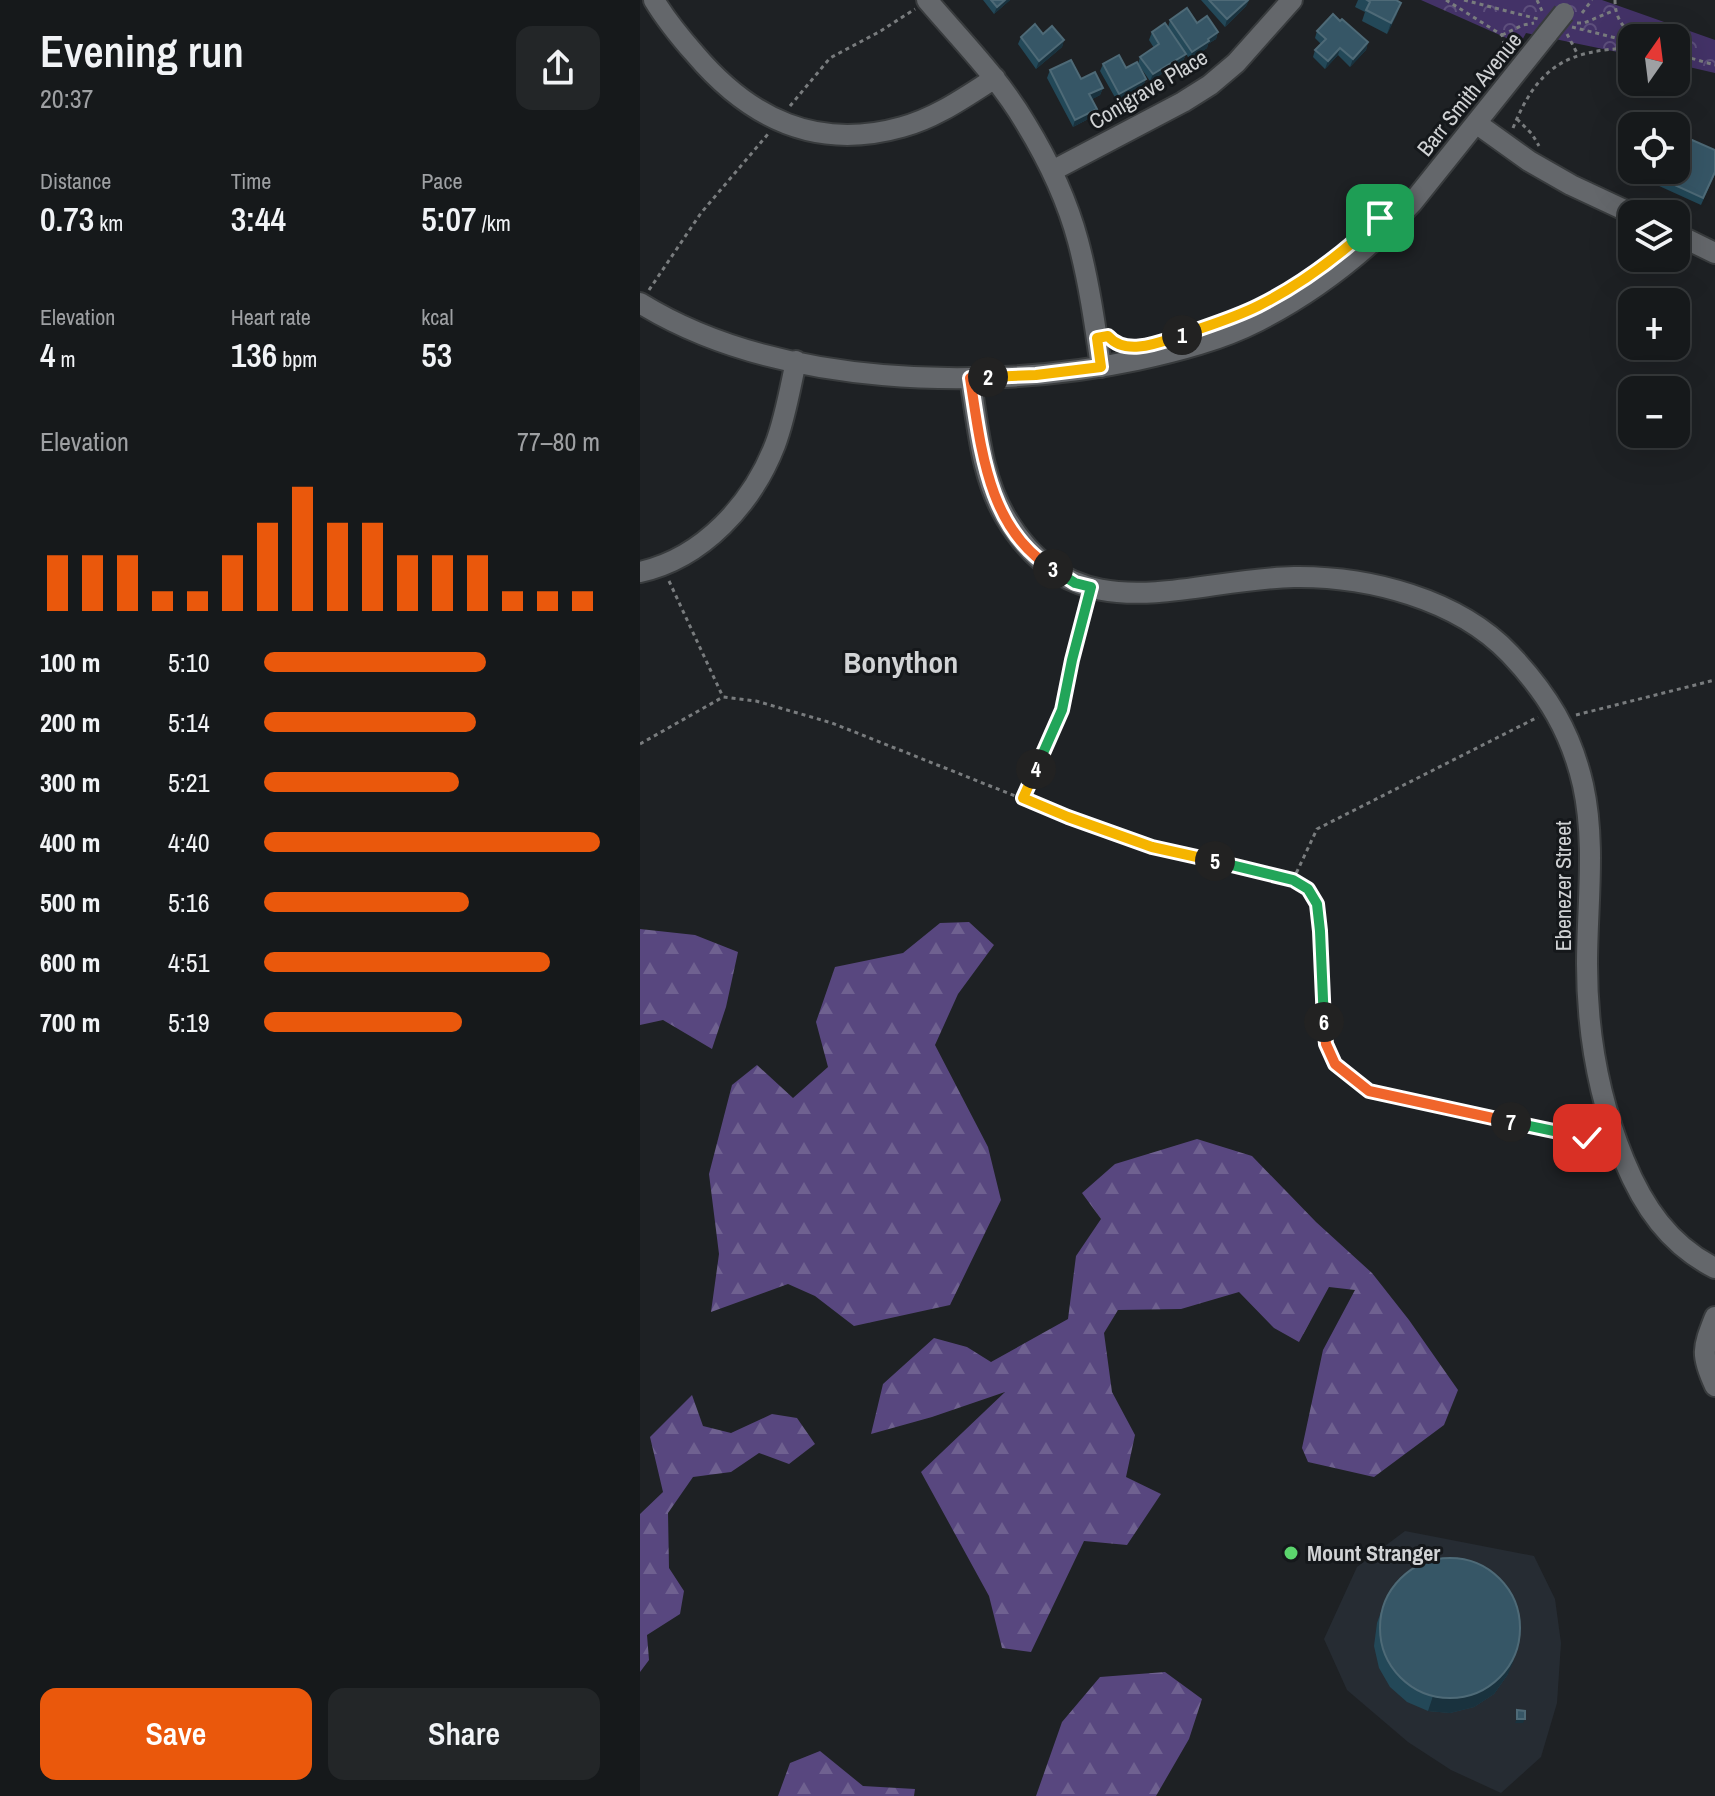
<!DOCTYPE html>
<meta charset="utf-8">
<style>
:root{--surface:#16191b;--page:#232628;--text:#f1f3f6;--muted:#9ea0a3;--line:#35383a;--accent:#ea580c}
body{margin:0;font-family:"Archivo Narrow",sans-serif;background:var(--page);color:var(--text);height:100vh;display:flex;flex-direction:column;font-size:30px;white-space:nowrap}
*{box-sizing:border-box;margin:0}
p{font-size:26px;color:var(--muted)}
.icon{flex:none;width:44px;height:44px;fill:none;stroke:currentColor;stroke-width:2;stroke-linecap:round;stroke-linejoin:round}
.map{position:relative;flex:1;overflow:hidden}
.side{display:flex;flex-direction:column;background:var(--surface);width:640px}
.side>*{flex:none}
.needle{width:52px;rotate:14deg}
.controls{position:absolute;left:978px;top:24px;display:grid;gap:16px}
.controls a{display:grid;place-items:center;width:72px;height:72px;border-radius:16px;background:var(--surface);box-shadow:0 8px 32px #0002,0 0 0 2px var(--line);font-size:40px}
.pin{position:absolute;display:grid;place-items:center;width:68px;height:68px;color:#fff;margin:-34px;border-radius:16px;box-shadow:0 4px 12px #0006}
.km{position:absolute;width:40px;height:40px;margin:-20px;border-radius:50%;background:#222;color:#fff;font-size:22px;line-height:40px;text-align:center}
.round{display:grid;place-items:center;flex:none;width:84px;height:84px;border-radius:16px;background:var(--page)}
.head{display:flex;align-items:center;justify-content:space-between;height:136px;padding:0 40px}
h1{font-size:44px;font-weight:600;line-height:60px}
.figures{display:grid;grid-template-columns:repeat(3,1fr);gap:12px;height:136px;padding:8px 40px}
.figures div{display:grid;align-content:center}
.figures b{font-size:34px;font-weight:600}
.figures small{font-size:22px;font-weight:400}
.figures p{font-size:22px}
.chart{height:224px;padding:16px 40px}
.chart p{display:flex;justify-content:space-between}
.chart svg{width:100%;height:144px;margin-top:8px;stroke:var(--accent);stroke-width:6}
.button{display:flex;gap:16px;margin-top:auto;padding:16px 40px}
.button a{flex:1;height:92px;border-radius:16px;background:var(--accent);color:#fff;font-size:32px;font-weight:600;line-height:92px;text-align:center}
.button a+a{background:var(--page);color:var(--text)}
ul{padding:0 40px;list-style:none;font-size:26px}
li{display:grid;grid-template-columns:128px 96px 1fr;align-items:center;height:60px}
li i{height:20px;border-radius:10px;background:var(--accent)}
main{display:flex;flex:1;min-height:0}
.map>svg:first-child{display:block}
</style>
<main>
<section class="side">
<div class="head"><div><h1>Evening run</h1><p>20:37</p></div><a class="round"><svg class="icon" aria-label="share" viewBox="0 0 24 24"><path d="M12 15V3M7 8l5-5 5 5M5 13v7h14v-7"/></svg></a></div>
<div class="figures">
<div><p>Distance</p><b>0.73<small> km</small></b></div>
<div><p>Time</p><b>3:44</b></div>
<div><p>Pace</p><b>5:07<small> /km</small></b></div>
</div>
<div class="figures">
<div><p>Elevation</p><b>4<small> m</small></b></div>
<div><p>Heart rate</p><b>136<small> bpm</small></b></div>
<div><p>kcal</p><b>53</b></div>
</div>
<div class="chart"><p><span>Elevation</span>77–80 m</p>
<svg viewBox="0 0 160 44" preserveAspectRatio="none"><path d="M5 44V27M15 44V27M25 44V27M35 44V38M45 44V38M55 44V27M65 44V17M75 44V6M85 44V17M95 44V17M105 44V27M115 44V27M125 44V27M135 44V38M145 44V38M155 44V38"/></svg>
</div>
<ul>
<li><b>100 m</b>5:10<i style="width:66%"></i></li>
<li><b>200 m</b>5:14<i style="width:63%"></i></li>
<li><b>300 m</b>5:21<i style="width:58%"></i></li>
<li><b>400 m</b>4:40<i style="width:100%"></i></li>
<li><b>500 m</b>5:16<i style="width:61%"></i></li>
<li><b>600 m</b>4:51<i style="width:85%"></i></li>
<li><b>700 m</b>5:19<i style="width:59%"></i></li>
</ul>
<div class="button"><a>Save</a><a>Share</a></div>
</section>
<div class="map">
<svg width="1075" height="1796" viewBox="0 0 1075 1796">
<defs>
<pattern id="forest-firs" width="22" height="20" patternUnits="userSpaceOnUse" patternTransform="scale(2)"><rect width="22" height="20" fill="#58477f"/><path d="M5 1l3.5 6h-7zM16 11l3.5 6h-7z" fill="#6f6190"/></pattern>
<pattern id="park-crowns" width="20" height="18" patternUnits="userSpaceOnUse" patternTransform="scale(2)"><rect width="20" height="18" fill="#433267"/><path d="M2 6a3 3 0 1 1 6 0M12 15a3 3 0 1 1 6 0" fill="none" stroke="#5d4f7c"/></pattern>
</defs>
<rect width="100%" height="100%" fill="#1e2124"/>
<path fill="#262c33" d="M765 1531 894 1556 915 1599 921 1643 917 1703 901 1757 861 1793 811 1770 768 1742 707 1690 684 1639 717 1567Z"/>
<path fill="url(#forest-firs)" d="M329 922 354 945 318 994 295 1045 348 1147 361 1200 310 1305 214 1326 175 1296 148 1284 71 1312 79 1254 69 1174 92 1085 117 1065 153 1098 188 1067 176 1022 195 967 263 953 300 923Z
M0 929 55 935 98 952 86 1007 72 1049 23 1020 0 1025Z
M557 1139 612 1156 676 1222 732 1273 769 1320 818 1390 804 1425 734 1477 668 1462 662 1448 683 1350 715 1290 689 1287 659 1342 634 1328 599 1292 541 1309 478 1310 464 1333 472 1392 495 1435 486 1477 521 1494 487 1545 444 1541 391 1652 362 1648 349 1596 281 1472 365 1392 292 1417 231 1434 243 1384 294 1338 327 1347 351 1362 428 1319 436 1256 461 1219 442 1193 475 1164Z
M52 1395 63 1426 91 1433 132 1414 157 1418 175 1444 149 1464 119 1453 91 1472 53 1477 28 1513 29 1568 44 1591 40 1614 7 1635 9 1660 0 1672V1514L23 1492 10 1437Z
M525 1672 562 1699 549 1739 516 1796H396L422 1722 460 1677Z
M180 1751 223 1786 275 1789 274 1796H138L150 1763Z"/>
<path fill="url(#park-crowns)" d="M781 0H962L1075 40V73L1036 64V38H992V55L886 33 880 44Z"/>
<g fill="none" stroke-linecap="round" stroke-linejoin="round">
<defs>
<path id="minor" d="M14 0C26 20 40 37 55 54 110 119 177 151 262 127 296 118 325 97 355 78
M287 0C321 40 359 78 386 124 408 160 427 200 438 241 449 282 455 325 461 367
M836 123 889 161 931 185 993 214
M412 171 543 102 570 85 596 63 652 0
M1036 234 1075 253
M0 303C136 387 345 392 497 360 538 351 581 340 618 321 677 291 727 251 772 203L908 33
M330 378C338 425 341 477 366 518 437 637 546 579 654 577 728 576 818 599 870 654 907 693 931 732 943 785 956 844 947 905 947 964 947 1032 958 1097 984 1160 1003 1206 1029 1245 1075 1268
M0 572C63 558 112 504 135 445 145 419 150 389 156 361
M1075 1317C1063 1348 1060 1354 1075 1386"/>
</defs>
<use href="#minor" stroke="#383b3d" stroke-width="24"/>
<path stroke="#797c7e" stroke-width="3" stroke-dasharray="4 4" stroke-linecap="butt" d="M806 0 862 35 865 48 864 60
M824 0 898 19
M897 0 903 13
M975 0C975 18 983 29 998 38
M942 13 952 0
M937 23H944L975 10
M932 27 992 42
M927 34 938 55
M862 35 883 25 894 23
M1036 54 1075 65
M150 106 190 58 239 32 275 9
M877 119 892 134 899 146
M873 128C898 66 927 50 992 48
M1009 207 1024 214
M9 290 61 213 128 134
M29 581 83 697
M936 715 1075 680
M0 744 83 697 116 701 192 723 428 817 512 847 653 880 668 889 677 904 680 931 686 1044 695 1064 729 1091 930 1135 947 1138 956 1137
M383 798 422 710 432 660 447 605
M653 880 677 829 898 717"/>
<use href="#minor" stroke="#64676b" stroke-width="20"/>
<defs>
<path id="minor-bridge" d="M908 33 924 13"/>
</defs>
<use href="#minor-bridge" stroke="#383b3d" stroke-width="24" stroke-linecap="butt"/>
<use href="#minor-bridge" stroke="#64676b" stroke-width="20"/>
</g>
<path fill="#234858" d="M343 0H370L354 14Z
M561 0H609L606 6 585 27Z
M718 0H756L757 14 747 34 722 21 725 12 715 7Z
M530 20 557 23 578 32 576 39 568 44 567 48 550 60 546 54 543 61 510 81 498 64 500 57 514 48 509 40 512 32 528 27Z
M700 21 728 42 726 50 710 67 698 55 685 69 673 57 675 50 681 44 675 38 677 31Z
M403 34 424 40 422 47 396 69 378 44 381 37Z
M463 64 486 68 506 79 503 86 477 101 460 71Z
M410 70 441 79 463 88 460 95 452 99 457 109 454 116 433 127 407 78Z
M1075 150V174L1061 205 995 175 997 170H1036Z
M742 1609 868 1674 854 1694 834 1707 810 1713 788 1711 767 1702 750 1687 739 1668 734 1646 737 1623Z"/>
<path fill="#19323e" d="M365 0H370L354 14 357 7Z
M609 0 606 6 585 27 587 19Z
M761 3 757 14 747 34 751 23Z
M578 32 576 39 568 44 567 48 550 60 552 52 568 39Z
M424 40 422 47 396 69 399 61Z
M728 42 726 50 710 67 713 59Z
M700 48 698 55 685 69 688 61Z
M546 54 543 61 510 81 513 74Z
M506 79 503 86 477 101 479 94Z
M463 88 460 95 447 102 449 94Z
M457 109 454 116 433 127 435 120Z
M874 1660 868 1674 854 1694 834 1707 810 1713 788 1711 793 1696Z
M877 1719H885L883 1723H875Z"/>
<path fill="#365666" stroke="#4e6a77" stroke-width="2" d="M351 0H365L357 7Z
M569 0H608L587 19Z
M727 0H756L761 3 751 23 726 10 730 2Z
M547 8 557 23 567 16 578 32 568 39 569 41 552 52 530 20Z
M693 14 700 21 702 19 728 42 713 59 700 48 688 61 675 50 686 39 677 31Z
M525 23 546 54 513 74 500 57 519 44 512 32Z
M395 24 403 34 412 26 424 40 399 61 381 37Z
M479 55 486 68 497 62 506 79 479 94 463 64Z
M431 60 441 79 455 72 463 88 449 94 457 109 435 120 410 70Z
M1036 133 1075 150V172L1063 198 1002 170H1036Z
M740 1628a70 70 0 1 1 140 0a70 70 0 1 1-140 0Z
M877 1710 885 1711V1719H877Z"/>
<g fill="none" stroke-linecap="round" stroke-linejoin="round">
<defs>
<path id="split-1" d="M542 335C567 326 594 318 618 306 664 283 703 253 740 218"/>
<path id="split-2" d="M348 377 396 375 461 367 457 338 468 336C486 357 520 342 542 335"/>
<path id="split-3" d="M348 377 330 378C341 446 347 529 413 569"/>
<path id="split-4" d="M396 769 422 710 432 660 451 587 435 583 413 569"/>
<path id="split-5" d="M396 769 383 798 428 817 512 847 575 861"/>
<path id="split-6" d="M575 861 653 880 668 889 677 904 680 931 684 1022"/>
<path id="split-7" d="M684 1022 686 1044 695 1064 729 1091 871 1122"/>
<path id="split-8" d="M871 1122 947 1138"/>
</defs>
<use href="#split-1" stroke="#fff" stroke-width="16"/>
<use href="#split-2" stroke="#fff" stroke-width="16"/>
<use href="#split-3" stroke="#fff" stroke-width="16"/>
<use href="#split-4" stroke="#fff" stroke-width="16"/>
<use href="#split-5" stroke="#fff" stroke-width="16"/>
<use href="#split-6" stroke="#fff" stroke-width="16"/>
<use href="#split-7" stroke="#fff" stroke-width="16"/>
<use href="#split-8" stroke="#fff" stroke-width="16"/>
<use href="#split-1" stroke="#f5b400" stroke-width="10"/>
<use href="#split-2" stroke="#f5b400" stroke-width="10"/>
<use href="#split-3" stroke="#f0652b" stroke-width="10"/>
<use href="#split-4" stroke="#22a559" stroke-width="10"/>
<use href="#split-5" stroke="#f5b400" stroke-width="10"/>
<use href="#split-6" stroke="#22a559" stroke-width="10"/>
<use href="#split-7" stroke="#f0652b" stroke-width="10"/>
<use href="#split-8" stroke="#22a559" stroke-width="10"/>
</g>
<circle fill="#5bd56d" stroke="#15181b" stroke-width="3" cx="651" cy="1553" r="8"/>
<g text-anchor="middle" stroke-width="6" stroke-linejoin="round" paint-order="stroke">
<g font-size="22" fill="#d1d3d5" stroke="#15181b">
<text transform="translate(508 89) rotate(-31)" y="8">Conigrave Place</text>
<text transform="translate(829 94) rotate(-51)" y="8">Barr Smith Avenue</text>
<text transform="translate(923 886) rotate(-90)" y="8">Ebenezer Street</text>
</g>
<g font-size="22" font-weight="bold" fill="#d1d3d5" stroke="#15181b" text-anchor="start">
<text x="667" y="1561">Mount Stranger</text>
</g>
<g font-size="30" font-weight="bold" fill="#d1d3d5" stroke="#15181b">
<text x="261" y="673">Bonython</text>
</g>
</g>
</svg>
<div class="controls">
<a><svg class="needle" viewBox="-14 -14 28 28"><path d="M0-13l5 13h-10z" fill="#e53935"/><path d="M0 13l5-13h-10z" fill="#9ea0a3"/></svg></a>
<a><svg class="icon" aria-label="locate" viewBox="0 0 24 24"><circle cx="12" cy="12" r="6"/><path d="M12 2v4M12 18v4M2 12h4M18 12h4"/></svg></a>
<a><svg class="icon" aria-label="layers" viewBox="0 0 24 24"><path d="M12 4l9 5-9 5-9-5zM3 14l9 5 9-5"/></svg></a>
<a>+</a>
<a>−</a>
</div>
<div class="pin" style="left:740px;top:218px;background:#1e9e55"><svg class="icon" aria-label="arrive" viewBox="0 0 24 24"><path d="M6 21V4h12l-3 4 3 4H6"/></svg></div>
<div class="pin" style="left:947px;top:1138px;background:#d93025"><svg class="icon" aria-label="check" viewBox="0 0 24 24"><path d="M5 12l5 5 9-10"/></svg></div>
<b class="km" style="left:542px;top:335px">1</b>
<b class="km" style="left:348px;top:377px">2</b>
<b class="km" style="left:413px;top:569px">3</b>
<b class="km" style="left:396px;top:769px">4</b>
<b class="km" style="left:575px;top:861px">5</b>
<b class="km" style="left:684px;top:1022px">6</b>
<b class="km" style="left:871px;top:1122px">7</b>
</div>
</main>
